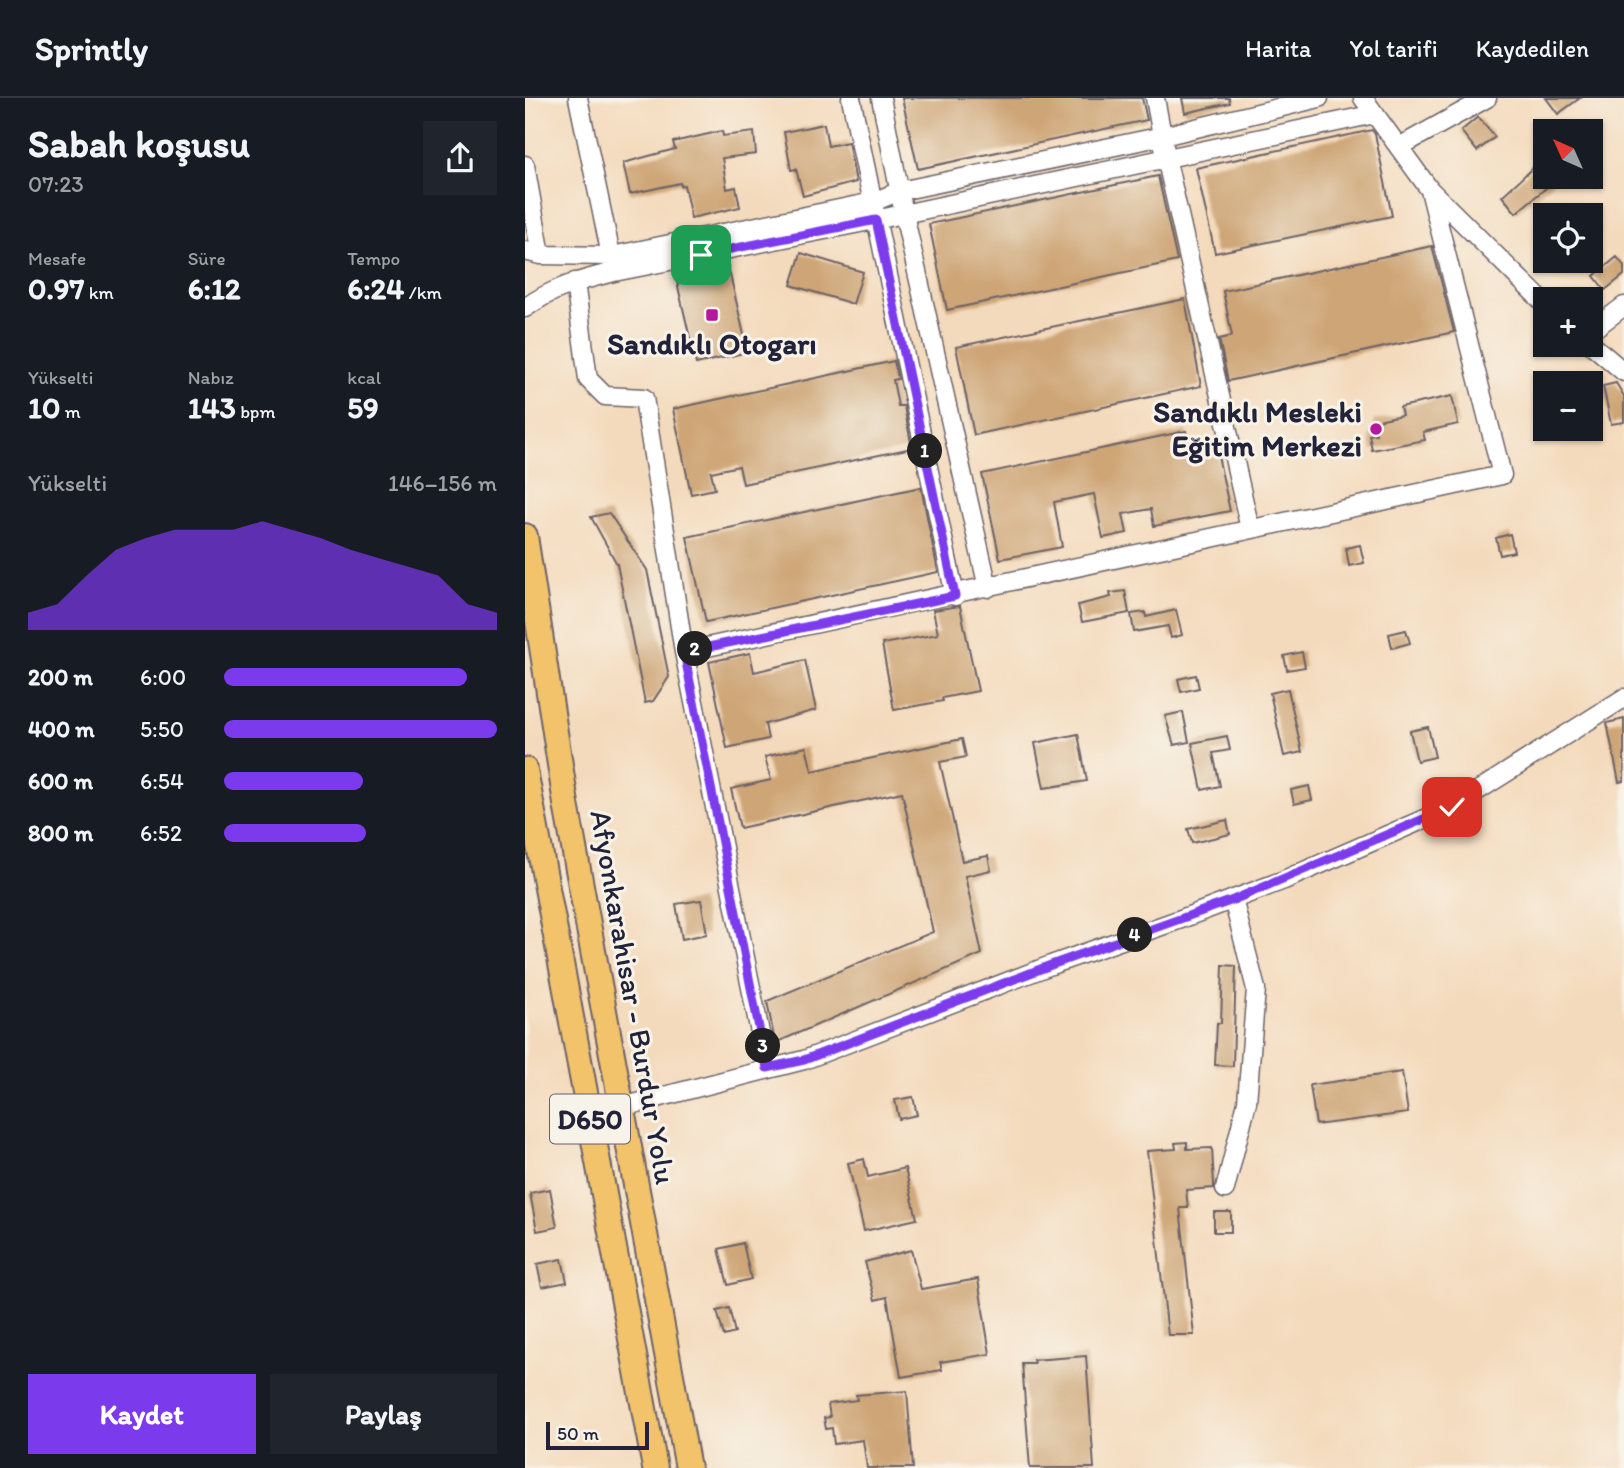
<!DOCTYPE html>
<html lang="tr">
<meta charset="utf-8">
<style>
:root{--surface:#171b24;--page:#20242c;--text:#f1f3f6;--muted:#9ea1a6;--line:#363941;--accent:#7c3aed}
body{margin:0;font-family:Itim,sans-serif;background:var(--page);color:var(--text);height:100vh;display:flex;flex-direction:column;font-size:26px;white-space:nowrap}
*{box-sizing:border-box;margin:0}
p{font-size:23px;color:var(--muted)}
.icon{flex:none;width:38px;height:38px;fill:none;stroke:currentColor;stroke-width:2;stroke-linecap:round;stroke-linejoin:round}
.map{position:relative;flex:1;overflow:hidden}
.drawer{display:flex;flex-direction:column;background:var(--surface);width:525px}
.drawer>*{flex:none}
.needle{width:46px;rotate:315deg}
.tools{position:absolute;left:1008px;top:21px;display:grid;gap:14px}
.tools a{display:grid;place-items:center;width:70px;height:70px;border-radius:0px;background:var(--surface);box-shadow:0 2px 5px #0004;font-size:35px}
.scale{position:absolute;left:21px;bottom:18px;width:103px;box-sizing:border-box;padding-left:7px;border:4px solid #22223b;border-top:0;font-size:19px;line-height:24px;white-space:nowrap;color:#22223b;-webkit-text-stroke:5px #f7f3e8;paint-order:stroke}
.pin{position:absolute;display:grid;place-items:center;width:60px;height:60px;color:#fff;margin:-30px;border-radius:14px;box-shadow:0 4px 10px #0006}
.km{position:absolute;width:35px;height:35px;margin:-18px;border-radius:50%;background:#222;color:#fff;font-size:19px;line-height:35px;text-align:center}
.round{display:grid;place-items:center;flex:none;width:74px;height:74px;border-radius:0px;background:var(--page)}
.head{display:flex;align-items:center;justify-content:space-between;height:119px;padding:0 28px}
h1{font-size:38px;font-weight:700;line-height:52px}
.metrics{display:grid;grid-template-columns:repeat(3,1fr);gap:10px;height:119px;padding:7px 28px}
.metrics div{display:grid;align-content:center}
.metrics b{font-size:30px;font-weight:700}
.metrics small{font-size:19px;font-weight:400}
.metrics p{font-size:19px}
.chart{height:196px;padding:14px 28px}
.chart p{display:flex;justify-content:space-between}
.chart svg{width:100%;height:126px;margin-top:7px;fill:var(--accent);opacity:.7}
.action{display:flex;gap:14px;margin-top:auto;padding:14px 28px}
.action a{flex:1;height:80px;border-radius:0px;background:var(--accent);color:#fff;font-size:28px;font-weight:700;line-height:80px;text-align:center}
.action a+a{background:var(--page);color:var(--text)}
ul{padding:0 28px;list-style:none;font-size:23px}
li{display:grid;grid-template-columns:112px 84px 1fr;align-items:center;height:52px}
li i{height:18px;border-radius:9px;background:var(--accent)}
header{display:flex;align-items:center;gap:42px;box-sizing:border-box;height:98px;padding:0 35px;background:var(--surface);border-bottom:2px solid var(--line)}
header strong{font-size:33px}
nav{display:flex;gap:38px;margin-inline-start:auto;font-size:24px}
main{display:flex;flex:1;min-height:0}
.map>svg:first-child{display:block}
</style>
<header>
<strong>Sprintly</strong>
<nav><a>Harita</a><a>Yol tarifi</a><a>Kaydedilen</a></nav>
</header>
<main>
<section class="drawer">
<div class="head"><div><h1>Sabah koşusu</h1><p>07:23</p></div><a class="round"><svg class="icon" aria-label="share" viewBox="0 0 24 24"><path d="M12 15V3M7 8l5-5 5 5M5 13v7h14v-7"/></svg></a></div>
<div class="metrics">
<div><p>Mesafe</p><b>0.97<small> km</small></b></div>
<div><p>Süre</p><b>6:12</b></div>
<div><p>Tempo</p><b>6:24<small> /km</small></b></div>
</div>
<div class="metrics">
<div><p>Yükselti</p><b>10<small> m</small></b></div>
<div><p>Nabız</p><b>143<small> bpm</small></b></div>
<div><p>kcal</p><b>59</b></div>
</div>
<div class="chart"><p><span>Yükselti</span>146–156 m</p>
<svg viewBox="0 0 160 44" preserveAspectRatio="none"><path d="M0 44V38L10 35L20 25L30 16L40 12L50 9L60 9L70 9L80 6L90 9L100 12L110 16L120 19L130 22L140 25L150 35L160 38V44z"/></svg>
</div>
<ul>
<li><b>200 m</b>6:00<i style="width:89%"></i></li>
<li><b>400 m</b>5:50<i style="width:100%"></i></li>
<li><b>600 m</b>6:54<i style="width:51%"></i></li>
<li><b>800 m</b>6:52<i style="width:52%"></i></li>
</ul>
<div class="action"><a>Kaydet</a><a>Paylaş</a></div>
</section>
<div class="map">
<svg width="1099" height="1370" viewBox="0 0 1099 1370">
<rect width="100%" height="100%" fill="#f7f3e8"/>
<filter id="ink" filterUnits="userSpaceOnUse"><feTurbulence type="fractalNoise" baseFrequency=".0143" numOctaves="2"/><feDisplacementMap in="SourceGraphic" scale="14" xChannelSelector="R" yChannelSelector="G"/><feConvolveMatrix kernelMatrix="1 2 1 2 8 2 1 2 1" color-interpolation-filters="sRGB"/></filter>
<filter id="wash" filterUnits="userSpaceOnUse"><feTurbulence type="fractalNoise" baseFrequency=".00686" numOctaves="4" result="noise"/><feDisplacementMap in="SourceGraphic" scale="28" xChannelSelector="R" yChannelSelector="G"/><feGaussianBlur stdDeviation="1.57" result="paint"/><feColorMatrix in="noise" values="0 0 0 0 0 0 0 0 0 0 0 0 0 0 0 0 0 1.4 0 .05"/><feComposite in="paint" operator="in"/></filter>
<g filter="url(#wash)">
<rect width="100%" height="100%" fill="#f4dabc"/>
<g id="blocks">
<path fill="#cea576" d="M377 0H617L622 22 393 71Z
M657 0H704L705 5 660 15Z
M1021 0H1055L1033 16Z
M953 19 970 39 952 53 936 33Z
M299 26 303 48 323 44 331 84 278 98 271 71 266 72 259 34Z
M847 32 850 36 867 118 690 155 671 70Z
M197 33 198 38 229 34 231 56 197 60 202 91 211 89 215 109 166 120 159 87 156 88 155 85 105 96 98 65 150 51 148 44Z
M1012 66 1020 75V79H1024L1028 84 991 115 977 98Z
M633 78 652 163 422 212 404 126Z
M907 148 929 234 703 283 694 241 707 238 698 193Z
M276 155 338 174 328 206 266 187Z
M1092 159 1099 168V177L1080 192 1069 178Z
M203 168 223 254 171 266 151 180Z
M660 201 676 288 449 337 431 249Z
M369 263 373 281 368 282 373 308H379L387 350 218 386 214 368 186 374 190 391 166 396 148 311Z
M1091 285 1099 298V324L1086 326 1078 288Z
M927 298 933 326 898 334 900 342 847 352 844 337 851 336 848 323 877 317 875 309Z
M661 333 667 359 692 353 705 413 629 428 626 411 598 416 602 435 578 440 569 396 529 404 537 449 475 461 457 376Z
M396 389 413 474 181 524 162 439Z
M84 415 122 472 144 579 128 603 120 605 92 466 66 419Z
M985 436 989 454 975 457 971 440Z
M835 447 839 465 824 468 821 450Z
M600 493 604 515 557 524 553 507 586 499 585 495Z
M435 508 453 593 417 600 418 603 369 612 357 546 413 536 408 512Z
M651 512 657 537 646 540 643 528 609 534 606 516 620 514 621 519Z
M881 532 885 545 867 550 864 536Z
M777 554 780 569 762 572 759 558Z
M225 555 229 574 280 562 291 612 240 626 243 641 202 650 184 564Z
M671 577 674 590 656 594 653 581Z
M763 591 777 654 759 658 745 595Z
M658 614 664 644 649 647 640 618Z
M1099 621V683L1094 684 1082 625Z
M903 629 910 659 892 663 885 633Z
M553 636 562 683 519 690 510 645Z
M702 638 705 652 688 655 695 688 677 692 667 645Z
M437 641 441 659 415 664 437 763 463 758 466 772 440 778 457 856 250 945 242 903 408 834 377 694 215 730 206 691 246 682 240 659 281 649 287 673Z
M784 688 787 702 769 706 766 692Z
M702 722 705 736 667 745 663 731Z
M176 802 182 836 157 841 151 806Z
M698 867 711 868 708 968 690 967 692 925H696Z
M877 974 883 1015 791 1027 785 987Z
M388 999 392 1017 374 1021 370 1002Z
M662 1044V1051L687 1050 689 1087V1090L661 1092 663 1110H655L669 1237H643L622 1053 651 1051 650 1045Z
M339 1061 343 1079 380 1070 392 1121 339 1133 323 1065Z
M25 1091 32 1129 12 1133 5 1095Z
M689 1114H706V1134H689Z
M218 1145 226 1181 203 1187 194 1151Z
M386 1152 396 1191 453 1181 465 1256 415 1264 417 1272 376 1279 362 1199 350 1202 340 1164Z
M37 1161 42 1184 17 1189 12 1166Z
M204 1210 210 1235 199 1238 192 1213Z
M561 1258 569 1370H505L497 1265H509L508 1262Z
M382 1293 388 1370H342L338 1342 309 1346 307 1330 301 1331 299 1320 305 1319 303 1306 332 1302 331 1297Z"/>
</g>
</g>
<g filter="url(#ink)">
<use href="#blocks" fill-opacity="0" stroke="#6c6268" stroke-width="2"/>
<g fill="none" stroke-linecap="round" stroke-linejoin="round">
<defs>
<path id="minor" d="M53 0 88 167
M326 0 430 498
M356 0 379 116 463 490
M630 0 641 59 725 431
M838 0 905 92 1020 206
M874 49 962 0
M0 67 16 157
M0 153 16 157 87 158 348 104 375 93 638 38 794 0
M50 184 63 281 80 298 119 300 159 554 242 970
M0 210C27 190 56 182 89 174L350 122 850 16
M1066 233 1099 208
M1066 246 1099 274
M159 554C432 497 704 435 977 377L905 92
M97 1009 279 962 526 867 656 821 759 782 927 709 1099 600
M700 1091 722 1004 731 891 708 801"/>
<path id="highway" d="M0 438 41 706 163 1370
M0 672 130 1370"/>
</defs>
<use href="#minor" stroke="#6c6268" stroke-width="21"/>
<use href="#highway" stroke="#6c6268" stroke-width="28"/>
<use href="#minor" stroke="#fff" stroke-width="18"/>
<use href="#highway" stroke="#f2c36a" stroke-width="24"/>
</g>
</g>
<g fill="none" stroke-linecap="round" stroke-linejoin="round" filter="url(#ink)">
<defs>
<path id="route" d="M176 157 351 122 430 498 159 554 242 970 279 962 526 867 708 802 927 709"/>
</defs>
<use href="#route" stroke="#fff" stroke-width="14"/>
<use href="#route" stroke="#7c3aed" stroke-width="9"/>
</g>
<g fill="#b5179e" stroke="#f7f3e8" stroke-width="2.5">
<rect x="180" y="210" width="14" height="14" rx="3.5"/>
<circle cx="851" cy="331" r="7"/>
</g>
<g text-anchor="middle" stroke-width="6" stroke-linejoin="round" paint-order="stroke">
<rect fill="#f7f3e8" stroke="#62616f" stroke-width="2" x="25" y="996.5" width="80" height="49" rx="5"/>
<g font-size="28" font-weight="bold" fill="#22223b">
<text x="65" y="1031">D650</text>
</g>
<g font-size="30" font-weight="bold" fill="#22223b" stroke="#f7f3e8">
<text x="187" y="256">Sandıklı Otogarı</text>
<text x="837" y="324" text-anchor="end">Sandıklı Mesleki<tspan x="837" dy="34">Eğitim Merkezi</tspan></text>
</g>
<g font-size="30" fill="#22223b" stroke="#f7f3e8">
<text transform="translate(108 899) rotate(80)" y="10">Afyonkarahisar - Burdur Yolu</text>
</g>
</g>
</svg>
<div class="tools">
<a><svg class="needle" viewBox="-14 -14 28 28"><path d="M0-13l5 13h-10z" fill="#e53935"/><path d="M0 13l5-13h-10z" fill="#9ea1a6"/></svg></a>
<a><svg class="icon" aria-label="locate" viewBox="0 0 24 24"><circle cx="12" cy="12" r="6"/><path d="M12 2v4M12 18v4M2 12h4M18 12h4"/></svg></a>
<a>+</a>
<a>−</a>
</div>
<div class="scale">50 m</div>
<div class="pin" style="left:176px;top:157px;background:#1e9e55"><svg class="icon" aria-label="arrive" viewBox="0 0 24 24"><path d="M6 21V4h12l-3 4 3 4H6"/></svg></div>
<div class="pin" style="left:927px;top:709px;background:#d93025"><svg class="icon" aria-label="check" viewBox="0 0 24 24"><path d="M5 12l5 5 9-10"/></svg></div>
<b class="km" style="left:400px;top:353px">1</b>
<b class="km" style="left:170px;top:551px">2</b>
<b class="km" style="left:238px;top:948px">3</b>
<b class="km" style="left:610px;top:837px">4</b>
</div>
</main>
